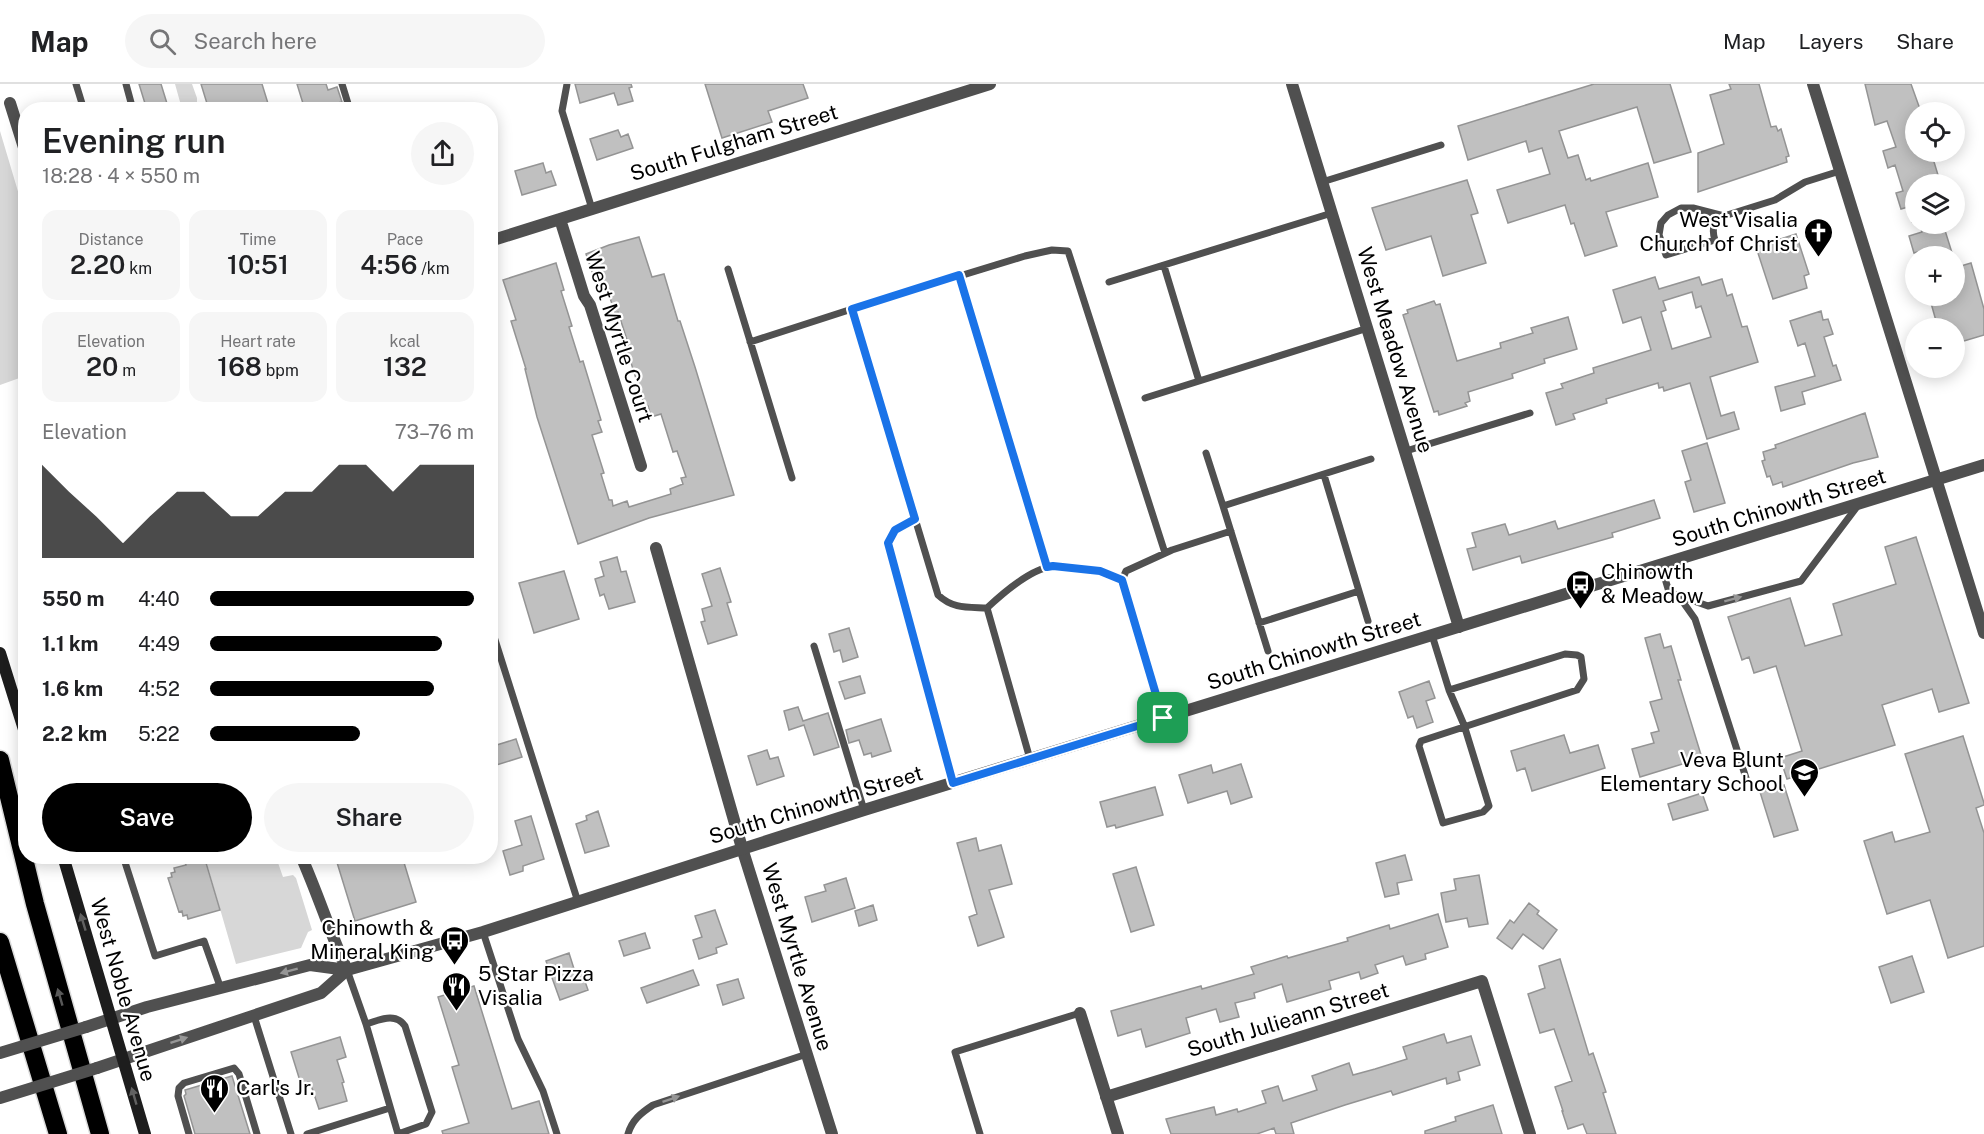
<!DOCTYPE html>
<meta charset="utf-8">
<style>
:root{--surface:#fff;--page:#f6f6f6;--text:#202124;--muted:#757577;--line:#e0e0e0;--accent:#000}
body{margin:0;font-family:"Public Sans",sans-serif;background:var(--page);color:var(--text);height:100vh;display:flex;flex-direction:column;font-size:22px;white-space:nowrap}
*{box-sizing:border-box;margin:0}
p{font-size:20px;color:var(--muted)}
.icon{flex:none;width:33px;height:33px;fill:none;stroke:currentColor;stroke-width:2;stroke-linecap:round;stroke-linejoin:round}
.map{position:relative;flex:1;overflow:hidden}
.side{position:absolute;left:18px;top:18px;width:480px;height:762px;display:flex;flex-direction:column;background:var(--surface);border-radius:24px;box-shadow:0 3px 15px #0003}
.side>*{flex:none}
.tools{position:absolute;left:1905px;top:18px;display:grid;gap:12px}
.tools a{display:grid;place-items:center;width:60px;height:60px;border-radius:50%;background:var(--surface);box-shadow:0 3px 15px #0003;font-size:30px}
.pin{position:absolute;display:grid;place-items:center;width:51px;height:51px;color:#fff;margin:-26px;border-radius:12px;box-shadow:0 3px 9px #0006}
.round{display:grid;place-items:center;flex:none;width:63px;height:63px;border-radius:32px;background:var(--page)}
.head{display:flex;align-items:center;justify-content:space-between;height:102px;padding:0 24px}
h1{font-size:33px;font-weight:600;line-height:45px}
.stats{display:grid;grid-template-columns:repeat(3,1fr);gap:9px;height:102px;padding:6px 24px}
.stats div{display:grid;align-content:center;border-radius:15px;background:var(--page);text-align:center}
.stats b{font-size:26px;font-weight:600}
.stats small{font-size:16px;font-weight:400}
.stats p{font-size:16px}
.chart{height:168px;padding:12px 24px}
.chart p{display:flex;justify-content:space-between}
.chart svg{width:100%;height:108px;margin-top:6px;fill:var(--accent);opacity:.7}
.action{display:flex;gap:12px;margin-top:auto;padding:12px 24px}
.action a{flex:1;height:69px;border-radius:36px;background:var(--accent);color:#fff;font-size:24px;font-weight:600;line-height:69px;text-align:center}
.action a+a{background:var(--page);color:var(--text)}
ul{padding:0 24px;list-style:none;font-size:20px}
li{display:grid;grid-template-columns:96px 72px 1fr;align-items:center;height:45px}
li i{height:15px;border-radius:8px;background:var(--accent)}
header{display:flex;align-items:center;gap:36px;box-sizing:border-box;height:84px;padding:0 30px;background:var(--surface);border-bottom:2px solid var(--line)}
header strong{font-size:28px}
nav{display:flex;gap:33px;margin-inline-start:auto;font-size:21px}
.search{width:420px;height:54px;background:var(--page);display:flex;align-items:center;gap:15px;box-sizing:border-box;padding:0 21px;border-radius:33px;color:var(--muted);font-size:22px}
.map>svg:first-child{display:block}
</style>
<header>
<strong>Map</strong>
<div class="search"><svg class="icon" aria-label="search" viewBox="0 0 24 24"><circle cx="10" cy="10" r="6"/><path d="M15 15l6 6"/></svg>Search here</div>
<nav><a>Map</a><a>Layers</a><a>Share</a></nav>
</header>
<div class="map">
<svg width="1984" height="1050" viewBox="0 0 1984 1050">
<rect width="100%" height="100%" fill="#fff"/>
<path fill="#d7d7d7" d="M175 0H192L197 14V25H182Z
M0 47 25 131V292L0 301Z
M205 773H288L277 776 283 793 293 791 296 794 312 846 308 848 301 864 236 880Z"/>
<path fill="#c0c0c0" stroke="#949494" stroke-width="1.5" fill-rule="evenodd" d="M139 0H161L169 26H147Z
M201 0H262L270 26H209Z
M297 0H326L328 6 337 3 342 18 333 20 334 26H305Z
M575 0H631L632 3 629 4 633 17 618 21 614 9 580 19Z
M705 0H803L808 14 768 27 772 38 722 54Z
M1594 0H1670L1691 68 1654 79 1637 23 1559 47 1568 74 1578 71 1586 96 1590 94 1591 97 1648 79 1658 113 1606 128 1617 162 1585 172 1574 139 1571 140 1565 121 1508 139 1497 106 1550 90 1542 64 1529 68 1526 57 1468 76 1458 42Z
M1729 0H1759L1771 43 1776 42 1778 47 1781 45 1789 72 1786 73 1787 78 1698 108V69L1724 60 1710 11 1731 5Z
M1865 0H1911L1921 28H1916V68H1931L1938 91 1916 98V138H1912L1908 123 1901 125 1896 109 1903 107 1895 81 1888 84 1883 67 1896 63 1887 37 1875 41Z
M618 46 621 53 628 50 633 64 597 76 590 55Z
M543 79 546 89 551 87 556 101 522 111 515 87Z
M1467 96 1478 129 1471 131 1486 179 1443 192 1431 152 1386 166 1372 124Z
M1920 140H1943L1953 172H1923L1921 167 1914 169 1909 152 1922 148Z
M1796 150 1809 190 1804 192 1807 204 1773 215 1756 163Z
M639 153 652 193 664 190 678 237H680L695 283 734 411 649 434 578 460 537 333 525 285H526L511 237 516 236 503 196 556 179 564 206 561 207 572 242 569 243 580 278 583 277 601 336 598 337 602 348 592 351 604 389 601 390 609 416H612L613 422 627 417 629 423 671 410 670 405 683 400 681 394 686 393 677 367 673 368 661 330 651 333 648 322 645 323 626 263 629 262 618 228 615 229 603 193 595 196 586 170 609 161Z
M1971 179 1984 225V251L1954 260V244H1938L1929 212H1954V184Z
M1655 193 1659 205 1699 193 1702 201 1722 195 1727 212 1732 210 1742 243 1747 242 1758 278 1710 293 1721 332 1734 328 1739 345 1707 355 1690 299 1664 307 1663 303 1659 304 1658 299 1606 315 1607 319 1573 330 1575 335 1556 341 1546 309 1563 304 1561 300 1594 289 1593 284 1651 266 1641 233 1623 239 1613 206ZM1692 208 1696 224 1701 222 1711 253 1672 265 1661 228 1666 226 1663 217Z
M1434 217 1436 221 1440 220 1457 277 1501 264 1500 259 1533 249 1531 244 1568 233 1577 265 1544 275 1545 279 1512 290 1513 294 1468 308 1470 317 1465 319 1467 322 1439 331 1438 327 1434 328 1403 231 1408 229 1407 226Z
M1821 227 1823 236 1828 235 1833 250 1824 253 1833 282 1836 281 1841 296 1802 308 1805 320 1781 327 1775 303 1815 292 1805 259 1798 262 1790 237Z
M1865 329 1878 373 1853 379 1783 403 1782 398 1773 401 1770 392 1767 393 1762 377 1765 376 1763 368 1776 364 1775 361Z
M1707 359 1725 419 1694 428 1685 398 1691 396 1682 367Z
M1654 416 1660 434 1612 449 1613 453 1522 479 1520 472 1473 486 1467 465 1476 463 1472 449 1505 440 1509 451 1555 437 1558 445Z
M1916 453 1969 619 1939 628 1932 605 1882 621 1895 661 1787 695 1780 674 1802 667 1776 582 1754 589 1749 573 1742 576 1728 533 1790 514 1805 562 1842 551 1833 520 1896 500 1885 463Z
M617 473 621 488 626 487 635 518 609 525 604 510 600 512 595 495 604 492 600 478Z
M720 484 731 518 727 519 737 551 708 560 701 538 705 537 702 525 712 522 702 490Z
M564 487 579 535 534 549 519 499Z
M849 544 858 573 843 578 840 566 834 568 829 550Z
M1660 550 1664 564 1671 562 1681 596H1678L1702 674 1640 693 1632 665 1654 659 1651 649 1659 647 1650 618 1662 615 1645 554Z
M860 592 865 609 845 615 839 598Z
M1429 597 1435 614 1426 617 1433 638 1417 644 1413 632 1408 634 1399 608Z
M798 623 803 637 828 629 839 663 814 671 804 641 789 646 784 627Z
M881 635 891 667 872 673 871 669 864 671 859 656 849 659 846 646Z
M1564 651 1570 669 1598 661 1605 684 1532 707 1525 684 1517 687 1511 667Z
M1963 652 1984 719V721L1976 724 1984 749V862L1948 874 1930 816 1887 830 1864 757 1892 748 1895 758 1930 748 1905 670Z
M516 655 522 673 490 683V663Z
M767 666 770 675 778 673 784 692 757 701 748 672Z
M1241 680 1252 713 1231 720 1227 707 1188 719 1179 691 1211 681 1213 689Z
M1784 701 1798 746 1774 753 1760 708Z
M1155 703 1163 731 1116 744 1115 741 1107 743 1100 718Z
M1702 709 1708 726 1673 736 1668 720Z
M598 727 609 762 585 769 576 740 587 736 586 732Z
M531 732 544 775 523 782V787L510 791 503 767 522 761 515 737Z
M976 754 979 767 1001 761 1012 800 989 806 1004 853 978 862 969 833 977 830 957 759Z
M1405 771 1412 796 1397 799 1399 810 1385 813 1376 779Z
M184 772H204L220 826 188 835 187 831 183 832 182 827 179 828 168 794 172 793 171 789 175 788 174 784 186 781Z
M335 772H402L416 818 355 837Z
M1136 783 1154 841 1131 848 1113 790Z
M1479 791 1488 840 1469 843 1467 834 1446 838 1441 809 1456 806 1454 795Z
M846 794 855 824 812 838 805 813 826 807 824 801Z
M1529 819 1539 827 1537 830 1557 846 1543 865 1523 850 1512 865 1497 854 1510 836 1514 839Z
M873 821 877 836 859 842 855 827Z
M715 826 727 860 716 864 717 869 699 875 693 856 702 853 695 832Z
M1438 830 1448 863 1425 870 1426 875 1406 881 1403 872 1375 881 1378 889 1361 895 1359 888 1329 897 1331 905 1287 918 1282 900 1254 909 1255 914 1235 919 1239 933 1220 938 1216 925 1186 934 1190 949 1146 963 1141 945 1118 952 1111 927 1201 902 1202 905 1254 890 1251 883 1287 872 1288 874 1348 857 1347 854 1389 841 1390 845Z
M645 849 650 864 624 872 619 857Z
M569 869 575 888 581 886 588 906 560 916 546 877Z
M1912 872 1924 908 1891 919 1879 883Z
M1560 875 1589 971 1593 969 1606 1008 1603 1009 1616 1050H1587L1583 1040 1568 1045 1562 1027H1563L1555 1003 1572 997 1554 945 1540 949 1528 910 1545 904 1539 882Z
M693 886 699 901 647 919 641 904Z
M738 895 744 914 723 921 717 901Z
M474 902 512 1025 539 1017 549 1050H443L442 1047 469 1039 452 983 459 981 438 913Z
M1444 950 1447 959 1471 952 1480 981 1458 988 1460 996 1447 1000 1446 994 1393 1011 1391 1007 1345 1021 1291 1039 1294 1050H1276L1274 1044 1257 1050H1171L1166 1035 1214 1023 1216 1031 1237 1025 1238 1028 1266 1019 1262 1007 1278 1002 1283 1017 1317 1006 1312 992 1349 979 1353 991 1375 985 1407 975 1403 963Z
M340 953 346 973 337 976 344 998 342 999 347 1017 319 1025 310 998 301 1000 291 968Z
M232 992 250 1050H195L184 1012 186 1010 185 1006Z
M1493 1021 1502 1050H1425V1047L1456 1037 1455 1033Z"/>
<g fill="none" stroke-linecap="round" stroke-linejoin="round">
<defs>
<path id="motorway" d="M0 676 35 820 100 1050
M0 858 58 1050"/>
</defs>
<use href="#motorway" stroke="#dbdbdb" stroke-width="21"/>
<path stroke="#505050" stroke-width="7" d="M76 0 84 26
M126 0 133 26
M342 0 350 26
M567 0 562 27 592 125
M1322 98 1441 61
M1724 132C1714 139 1711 144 1715 156L1666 171 1659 151 1661 139 1668 131 1681 124H1693L1724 132 1775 116 1805 98 1840 87
M1164 182 1199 297
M728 185 792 394
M959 191 1047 483
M1109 198 1332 129
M852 225 938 511C953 525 967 523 987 524
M750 258 852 225 1025 172 1052 166 1068 167 1165 469
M1145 314 1368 244
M1406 367 1530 329
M1206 369 1223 422
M1324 391 1368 537
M915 435 895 446 888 459 953 699
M1661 481 1669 508 1708 522 1801 497 1859 420
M1678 511 1695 535 1746 694
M1259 539 1359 507
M490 540 578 818
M1432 551 1449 606 1464 641 1489 722 1483 728 1443 739 1419 662 1421 657 1577 606 1584 595 1581 573 1577 571 1565 570 1449 606
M814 562 864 726
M1268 567 1223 422 1371 375
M1163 634 1122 496 1126 487 1172 466 1231 447
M1030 675 987 524C1003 509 1031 484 1054 482 1077 480 1101 487 1122 496
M123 772 155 872 204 857 221 905
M483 848 518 955 543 1007 557 1050
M347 886 366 940 398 1050
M254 932 291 1050
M366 940C380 936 395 928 405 942L432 1028 426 1040 398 1050
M189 1050 178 1012 179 1004 184 999 234 984 239 990 257 1050
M307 1050 390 1024
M628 1050C632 1036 641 1029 653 1021L807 970
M980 1050 955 968 1080 929"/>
<path stroke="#505050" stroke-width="12" d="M1292 0 1459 543
M10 19 26 70
M560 135 584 212 590 221 641 382
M490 157 990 0
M656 464 742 764 832 1050
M301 772C318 810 330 849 347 886
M1080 929 1118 1050
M1106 1013 1482 897 1530 1050"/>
<path stroke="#505050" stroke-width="12" d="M1813 0 1984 549
M86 943 147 923 310 881 347 886 483 848 864 726 1984 381
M97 984 321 909 347 886"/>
<path stroke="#1d1d1d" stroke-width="12" d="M0 569 26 652
M63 772 145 1050"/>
<use href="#motorway" stroke="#000" stroke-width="18"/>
<path stroke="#505050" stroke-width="12" d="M0 969 86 943
M0 1014 97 984"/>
</g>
<defs><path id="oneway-solid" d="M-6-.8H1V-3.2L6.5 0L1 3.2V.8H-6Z" transform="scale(1.5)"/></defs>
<g fill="#969696">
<use href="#oneway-solid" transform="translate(1733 515) rotate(-15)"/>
<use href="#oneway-solid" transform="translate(289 887) rotate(165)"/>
<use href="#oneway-solid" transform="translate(179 956) rotate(-18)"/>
<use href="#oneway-solid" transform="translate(671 1015) rotate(-19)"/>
</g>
<g fill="#616161">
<use href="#oneway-solid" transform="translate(83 838) rotate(-107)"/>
<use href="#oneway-solid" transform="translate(134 1012) rotate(-106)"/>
</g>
<use fill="#595959" href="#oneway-solid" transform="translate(60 913) rotate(-106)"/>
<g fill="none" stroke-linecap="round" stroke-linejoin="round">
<defs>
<path id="route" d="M959 191 1047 483 1053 482 1100 487 1122 496 1163 634 953 699 888 459 895 446 915 435 852 225Z"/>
</defs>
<use href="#route" stroke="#fff" stroke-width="12"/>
<use href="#route" stroke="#1a73e8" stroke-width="8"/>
</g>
<defs>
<symbol id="church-pin" viewBox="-11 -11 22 30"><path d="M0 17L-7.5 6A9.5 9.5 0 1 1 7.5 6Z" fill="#000" stroke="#fff"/><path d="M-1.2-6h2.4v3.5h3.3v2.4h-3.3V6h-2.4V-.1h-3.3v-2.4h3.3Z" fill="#fff"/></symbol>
<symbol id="bus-pin" viewBox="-11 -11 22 30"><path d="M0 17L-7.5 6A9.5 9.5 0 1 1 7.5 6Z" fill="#000" stroke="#fff"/><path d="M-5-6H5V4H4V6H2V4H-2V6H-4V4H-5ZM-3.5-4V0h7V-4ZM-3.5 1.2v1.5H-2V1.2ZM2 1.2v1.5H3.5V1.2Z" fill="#fff"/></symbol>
<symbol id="school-pin" viewBox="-11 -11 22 30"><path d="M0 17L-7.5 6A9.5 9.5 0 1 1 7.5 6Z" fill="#000" stroke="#fff"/><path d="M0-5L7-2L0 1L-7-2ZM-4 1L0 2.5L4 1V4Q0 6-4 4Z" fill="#fff"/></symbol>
<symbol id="restaurant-pin" viewBox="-11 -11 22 30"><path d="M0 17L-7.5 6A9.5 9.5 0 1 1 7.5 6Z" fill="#000" stroke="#fff"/><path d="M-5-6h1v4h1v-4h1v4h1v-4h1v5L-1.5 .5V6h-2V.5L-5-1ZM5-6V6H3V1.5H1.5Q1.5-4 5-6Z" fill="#fff"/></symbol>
</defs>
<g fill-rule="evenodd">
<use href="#church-pin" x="1802" y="132" width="33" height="45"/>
<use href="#bus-pin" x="1564" y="484" width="33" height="45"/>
<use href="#school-pin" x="1788" y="672" width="33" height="45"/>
<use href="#bus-pin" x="438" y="840" width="33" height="45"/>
<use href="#restaurant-pin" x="440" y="886" width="33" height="45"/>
<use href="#restaurant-pin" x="198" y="988" width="33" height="45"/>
</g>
<g text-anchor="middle" stroke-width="4.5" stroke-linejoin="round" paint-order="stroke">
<g font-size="21" fill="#000" stroke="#fff">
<text transform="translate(734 59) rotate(-17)" y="7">South Fulgham Street</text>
<text transform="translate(619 253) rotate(72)" y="7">West Myrtle Court</text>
<text transform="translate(1395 266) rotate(73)" y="7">West Meadow Avenue</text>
<text transform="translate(1779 424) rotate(-17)" y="7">South Chinowth Street</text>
<text transform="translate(1314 567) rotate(-17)" y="7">South Chinowth Street</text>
<text transform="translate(816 721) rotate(-17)" y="7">South Chinowth Street</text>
<text transform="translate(797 873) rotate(73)" y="7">West Myrtle Avenue</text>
<text transform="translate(123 906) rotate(74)" y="7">West Noble Avenue</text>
<text transform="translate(1288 936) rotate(-17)" y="7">South Julieann Street</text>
</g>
<g font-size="21" fill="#000" stroke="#fff" text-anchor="end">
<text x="1798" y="143">West Visalia<tspan x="1798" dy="24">Church of Christ</tspan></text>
<text x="1601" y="495" text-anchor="start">Chinowth<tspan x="1601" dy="24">&amp; Meadow</tspan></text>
<text x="1784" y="683">Veva Blunt<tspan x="1784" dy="24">Elementary School</tspan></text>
<text x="434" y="851">Chinowth &amp;<tspan x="434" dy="24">Mineral King</tspan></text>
<text x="478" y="897" text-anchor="start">5 Star Pizza<tspan x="478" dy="24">Visalia</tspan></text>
<text x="236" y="1011" text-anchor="start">Carl's Jr.</text>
</g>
</g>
</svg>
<div class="tools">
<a><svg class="icon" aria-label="locate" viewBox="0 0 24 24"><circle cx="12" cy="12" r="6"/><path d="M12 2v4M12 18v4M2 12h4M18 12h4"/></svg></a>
<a><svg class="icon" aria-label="layers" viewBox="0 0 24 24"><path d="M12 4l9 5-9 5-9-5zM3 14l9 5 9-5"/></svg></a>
<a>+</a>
<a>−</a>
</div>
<div class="pin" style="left:1163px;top:634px;background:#1e9e55"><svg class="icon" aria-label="arrive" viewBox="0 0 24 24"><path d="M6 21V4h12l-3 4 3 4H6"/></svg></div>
<section class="side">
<div class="head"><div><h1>Evening run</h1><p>18:28 · 4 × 550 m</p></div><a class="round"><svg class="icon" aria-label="share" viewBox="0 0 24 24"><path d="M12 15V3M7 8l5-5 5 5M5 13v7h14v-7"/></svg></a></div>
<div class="stats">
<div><p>Distance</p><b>2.20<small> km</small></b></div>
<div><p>Time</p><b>10:51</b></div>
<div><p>Pace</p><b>4:56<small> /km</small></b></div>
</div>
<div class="stats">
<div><p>Elevation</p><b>20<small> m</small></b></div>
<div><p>Heart rate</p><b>168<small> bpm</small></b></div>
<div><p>kcal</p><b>132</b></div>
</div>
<div class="chart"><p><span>Elevation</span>73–76 m</p>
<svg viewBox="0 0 160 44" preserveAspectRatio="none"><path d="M0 44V6L10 17L20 27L30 38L40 27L50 17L60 17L70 27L80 27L90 17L100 17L110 6L120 6L130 17L140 6L150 6L160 6V44z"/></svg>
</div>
<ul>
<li><b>550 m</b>4:40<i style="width:100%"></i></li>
<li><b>1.1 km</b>4:49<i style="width:88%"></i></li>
<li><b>1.6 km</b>4:52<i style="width:85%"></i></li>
<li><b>2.2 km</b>5:22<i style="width:57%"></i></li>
</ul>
<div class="action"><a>Save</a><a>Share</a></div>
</section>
</div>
